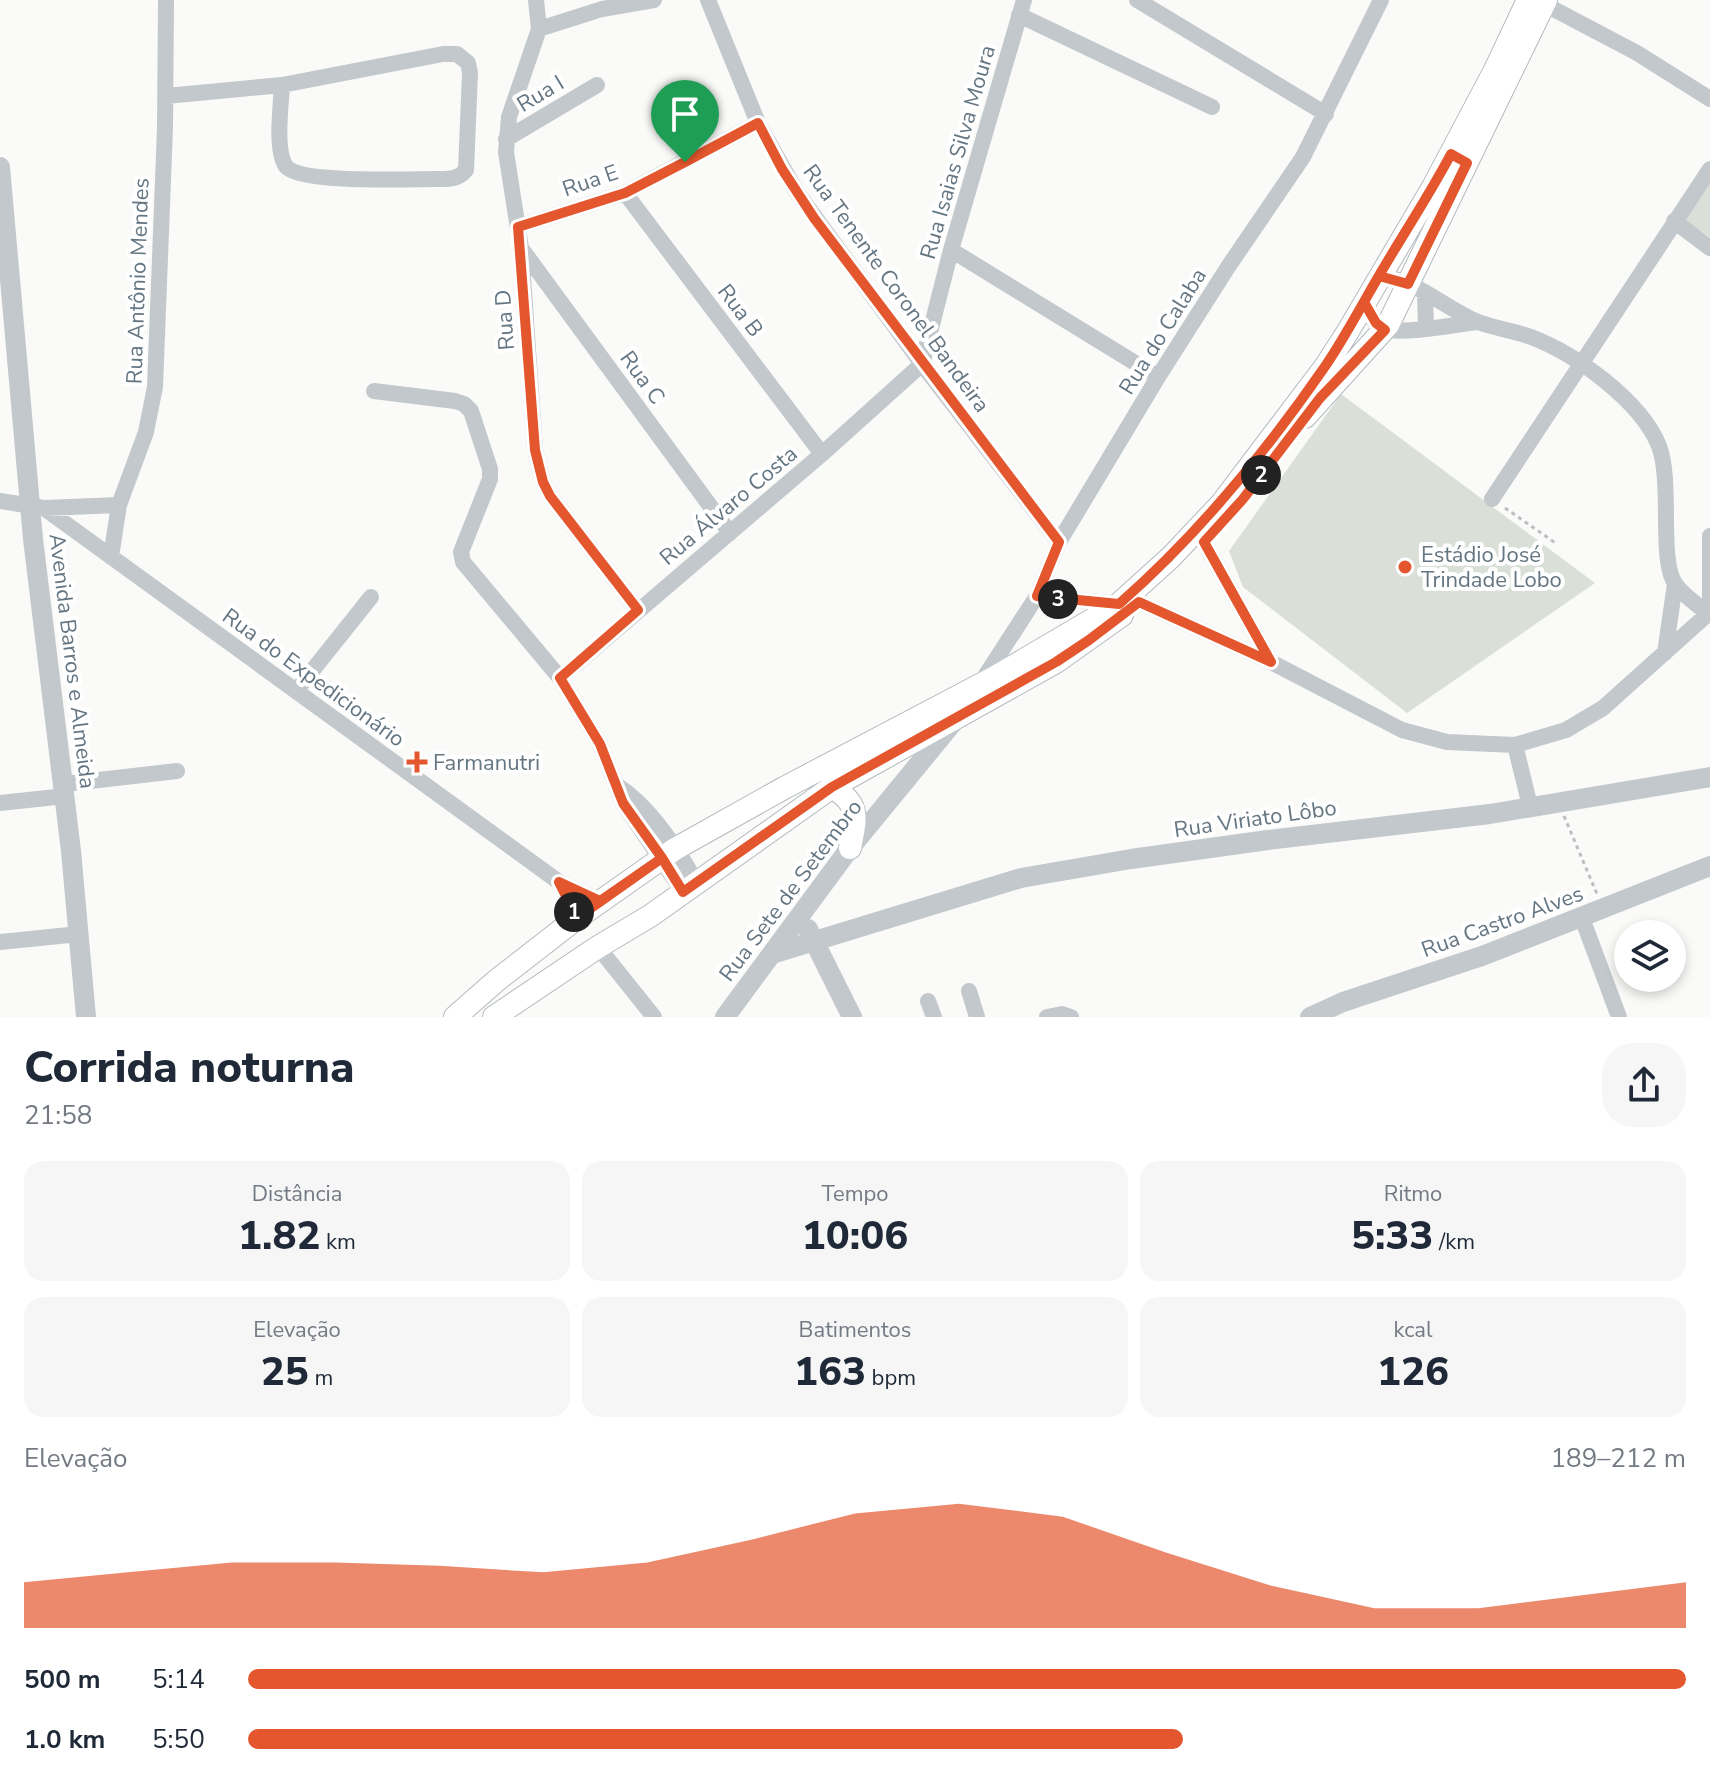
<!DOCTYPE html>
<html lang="pt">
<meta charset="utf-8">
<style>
:root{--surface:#fff;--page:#f6f6f7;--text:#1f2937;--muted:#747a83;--accent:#e4572e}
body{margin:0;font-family:"Nunito Sans",sans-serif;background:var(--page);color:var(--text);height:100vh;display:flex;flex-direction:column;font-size:30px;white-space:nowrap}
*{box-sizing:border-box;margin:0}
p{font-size:26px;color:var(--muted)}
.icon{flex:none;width:44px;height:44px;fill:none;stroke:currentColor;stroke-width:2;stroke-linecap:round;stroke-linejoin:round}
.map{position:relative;height:1017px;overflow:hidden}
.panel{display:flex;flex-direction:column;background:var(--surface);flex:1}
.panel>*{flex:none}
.controls{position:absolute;left:1614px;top:920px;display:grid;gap:16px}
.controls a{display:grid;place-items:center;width:72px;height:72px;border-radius:50%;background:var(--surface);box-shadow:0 4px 12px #0003;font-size:40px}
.pin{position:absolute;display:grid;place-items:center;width:68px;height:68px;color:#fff;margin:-82px -34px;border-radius:50% 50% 50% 0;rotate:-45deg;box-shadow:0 0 8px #0007}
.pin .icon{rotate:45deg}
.km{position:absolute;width:40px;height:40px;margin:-20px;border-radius:50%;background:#222;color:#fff;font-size:22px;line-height:40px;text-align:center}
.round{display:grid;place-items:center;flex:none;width:84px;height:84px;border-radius:32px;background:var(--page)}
.head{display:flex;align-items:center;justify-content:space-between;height:136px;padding:0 24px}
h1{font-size:44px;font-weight:800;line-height:60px}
.figures{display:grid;grid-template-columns:repeat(3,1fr);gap:12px;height:136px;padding:8px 24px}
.figures div{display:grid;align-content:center;border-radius:20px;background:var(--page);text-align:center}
.figures b{font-size:40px;font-weight:800}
.figures small{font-size:22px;font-weight:400}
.figures p{font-size:22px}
.chart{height:224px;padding:16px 24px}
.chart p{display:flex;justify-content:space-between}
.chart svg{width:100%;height:144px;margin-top:8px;fill:var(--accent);opacity:.7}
ul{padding:0 24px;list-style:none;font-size:26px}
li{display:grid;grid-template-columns:128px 96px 1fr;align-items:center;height:60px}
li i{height:20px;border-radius:10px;background:var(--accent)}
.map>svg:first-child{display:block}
</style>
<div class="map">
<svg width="1710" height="1017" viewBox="0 0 1710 1017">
<rect width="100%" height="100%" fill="#fafaf8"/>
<path fill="#dadfd7" d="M1710 183V237L1684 220Z
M1341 394 1595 583 1407 713 1243 587 1229 551Z"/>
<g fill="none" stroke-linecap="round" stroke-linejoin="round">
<defs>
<path id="secondary" d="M1305 417 1388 325 1546 0
M832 787C861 805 856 817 850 848
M455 1017 496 981 577 918 675 849 784 788 995 677 1119 604 1171 557 1222 503 1325 367 1347 333 1433 187 1495 70 1528 0
M494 1017 598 947 650 916 832 787 1056 662 1122 615"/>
</defs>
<use href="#secondary" stroke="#b3babf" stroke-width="24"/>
<path stroke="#bbbfc2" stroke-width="3" stroke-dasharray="4 4" stroke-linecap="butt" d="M1505 508 1557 544
M1564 816 1597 894"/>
<path stroke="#c3c8cc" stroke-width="16" d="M536 0 539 29 509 117 506 152 521 248 535 450 543 482 550 496 638 610
M708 0 758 123 796 191 922 364 1059 542
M1137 0 1326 114
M1544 4 1637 53 1710 99
M1019 15 1212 107
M539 29 602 9 654 0
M166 96 282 85 443 54H457L468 63 470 73 466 170C458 180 448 179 435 179 410 179 296 184 285 165 275 148 281 106 282 85
M506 139 597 85
M625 193 822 454
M1674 221 1710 248
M518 227 625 193 758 123
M521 248 730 533
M951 250 1158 377
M1379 276C1416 279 1444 308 1478 322 1495 328 1514 331 1531 337 1576 354 1641 401 1659 446 1673 483 1658 562 1676 585 1684 596 1698 605 1708 614
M1425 292 1426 329
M1364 302C1368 311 1373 323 1382 328 1398 336 1458 324 1477 322
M374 391 455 401 464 404 471 411 490 469V479L461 552 463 562 560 678 600 744 623 803 683 892
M1492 499 1710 169
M0 501 44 508 119 505
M44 508 559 882 600 901
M1710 536V606
M1204 542 1271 662
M111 557 119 505 146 432 155 387 165 128 166 0
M1037 596 1119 604
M1139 602 1271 662 1402 730 1447 742 1515 745 1566 730 1603 708 1710 612
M1665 653 1675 584
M560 678 822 454 922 364 951 250 1024 0
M980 684 1037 596 1059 542 1158 377 1228 267 1303 157 1381 0
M296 691 371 597
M1515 745 1530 806
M64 784 177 771
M618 786C651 808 677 848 696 882
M0 803 65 796
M559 882 577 918
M1582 918 1619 1017
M0 942 79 934
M598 947 654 1017
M969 991 977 1017
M928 1001 934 1017
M1047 1017 1062 1014 1071 1017"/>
<path stroke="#c3c8cc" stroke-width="20" d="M0 167 33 539 71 851 86 1017
M808 929 852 1017
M772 954 1021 878 1131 859 1268 840 1490 814 1710 777
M725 1017 850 848 955 720
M1310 1017 1343 1002 1482 956 1710 866"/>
<use href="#secondary" stroke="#fff" stroke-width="22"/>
</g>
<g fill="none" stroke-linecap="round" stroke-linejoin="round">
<defs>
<path id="route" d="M685 162 625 193 518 227 535 450 543 482 550 496 638 610 560 678 600 744 623 803 662 858 600 901 559 882 577 918 662 858 683 892 832 787 1056 662 1089 640 1139 602 1271 662 1204 542 1243 499 1320 398 1385 330 1376 323 1364 302C1391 252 1424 205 1451 154L1467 163 1408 284 1379 276C1361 306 1345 337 1326 365 1266 452 1199 534 1119 604L1037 596 1059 542 814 218 782 169 758 123 685 162"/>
</defs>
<use href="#route" stroke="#fff" stroke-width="16"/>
<use href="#route" stroke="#e4572e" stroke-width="10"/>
</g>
<g fill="#e4572e" stroke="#fff" stroke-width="3">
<circle cx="1405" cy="567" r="8"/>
<path d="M413 750h8v8h8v8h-8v8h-8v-8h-8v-8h8z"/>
</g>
<g text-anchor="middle" stroke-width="8" stroke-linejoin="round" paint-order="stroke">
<g font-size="22" fill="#657683" stroke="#fff">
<text transform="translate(540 93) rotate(-31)" y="8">Rua I</text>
<text transform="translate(957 152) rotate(-74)" y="8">Rua Isaias Silva Moura</text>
<text transform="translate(590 180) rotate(-19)" y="8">Rua E</text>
<text transform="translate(137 281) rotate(-88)" y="8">Rua Antônio Mendes</text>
<text transform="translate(897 288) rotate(54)" y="8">Rua Tenente Coronel Bandeira</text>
<text transform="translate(741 310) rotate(53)" y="8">Rua B</text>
<text transform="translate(504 320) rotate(-94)" y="8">Rua D</text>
<text transform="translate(1162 331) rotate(-58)" y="8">Rua do Calaba</text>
<text transform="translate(643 377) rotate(54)" y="8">Rua C</text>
<text transform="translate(728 505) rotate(-40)" y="8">Rua Álvaro Costa</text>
<text transform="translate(73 661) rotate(83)" y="8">Avenida Barros e Almeida</text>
<text transform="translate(314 677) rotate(36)" y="8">Rua do Expedicionário</text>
<text transform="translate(1255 818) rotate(-8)" y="8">Rua Viriato Lôbo</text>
<text transform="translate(790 890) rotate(-53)" y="8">Rua Sete de Setembro</text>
<text transform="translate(1502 921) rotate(-20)" y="8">Rua Castro Alves</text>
</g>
<g font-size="22" fill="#657683" stroke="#fff" text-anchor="start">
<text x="1421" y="562">Estádio José<tspan x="1421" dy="25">Trindade Lobo</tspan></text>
<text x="433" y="770">Farmanutri</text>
</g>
</g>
</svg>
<div class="controls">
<a><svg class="icon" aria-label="layers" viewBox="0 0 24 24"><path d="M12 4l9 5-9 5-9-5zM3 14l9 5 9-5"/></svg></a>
</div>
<div class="pin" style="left:685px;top:162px;background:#1e9e55"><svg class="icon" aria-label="arrive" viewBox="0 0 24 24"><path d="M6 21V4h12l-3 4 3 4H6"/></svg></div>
<b class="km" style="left:574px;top:912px">1</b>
<b class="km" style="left:1261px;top:475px">2</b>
<b class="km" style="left:1058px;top:599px">3</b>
</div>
<section class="panel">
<div class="head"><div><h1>Corrida noturna</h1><p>21:58</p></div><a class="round"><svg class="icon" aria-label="share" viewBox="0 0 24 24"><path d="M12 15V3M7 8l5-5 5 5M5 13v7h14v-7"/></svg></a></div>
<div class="figures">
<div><p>Distância</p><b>1.82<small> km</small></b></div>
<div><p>Tempo</p><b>10:06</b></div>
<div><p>Ritmo</p><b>5:33<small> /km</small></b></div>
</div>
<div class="figures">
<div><p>Elevação</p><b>25<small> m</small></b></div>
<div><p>Batimentos</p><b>163<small> bpm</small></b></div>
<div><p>kcal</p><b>126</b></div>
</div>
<div class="chart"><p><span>Elevação</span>189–212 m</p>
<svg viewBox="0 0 160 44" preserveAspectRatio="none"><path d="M0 44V30L10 27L20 24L30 24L40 25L50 27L60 24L70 17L80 9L90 6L100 10L110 21L120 31L130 38L140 38L150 34L160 30V44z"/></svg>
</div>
<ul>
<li><b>500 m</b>5:14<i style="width:100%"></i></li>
<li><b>1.0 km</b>5:50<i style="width:65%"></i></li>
</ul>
</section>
